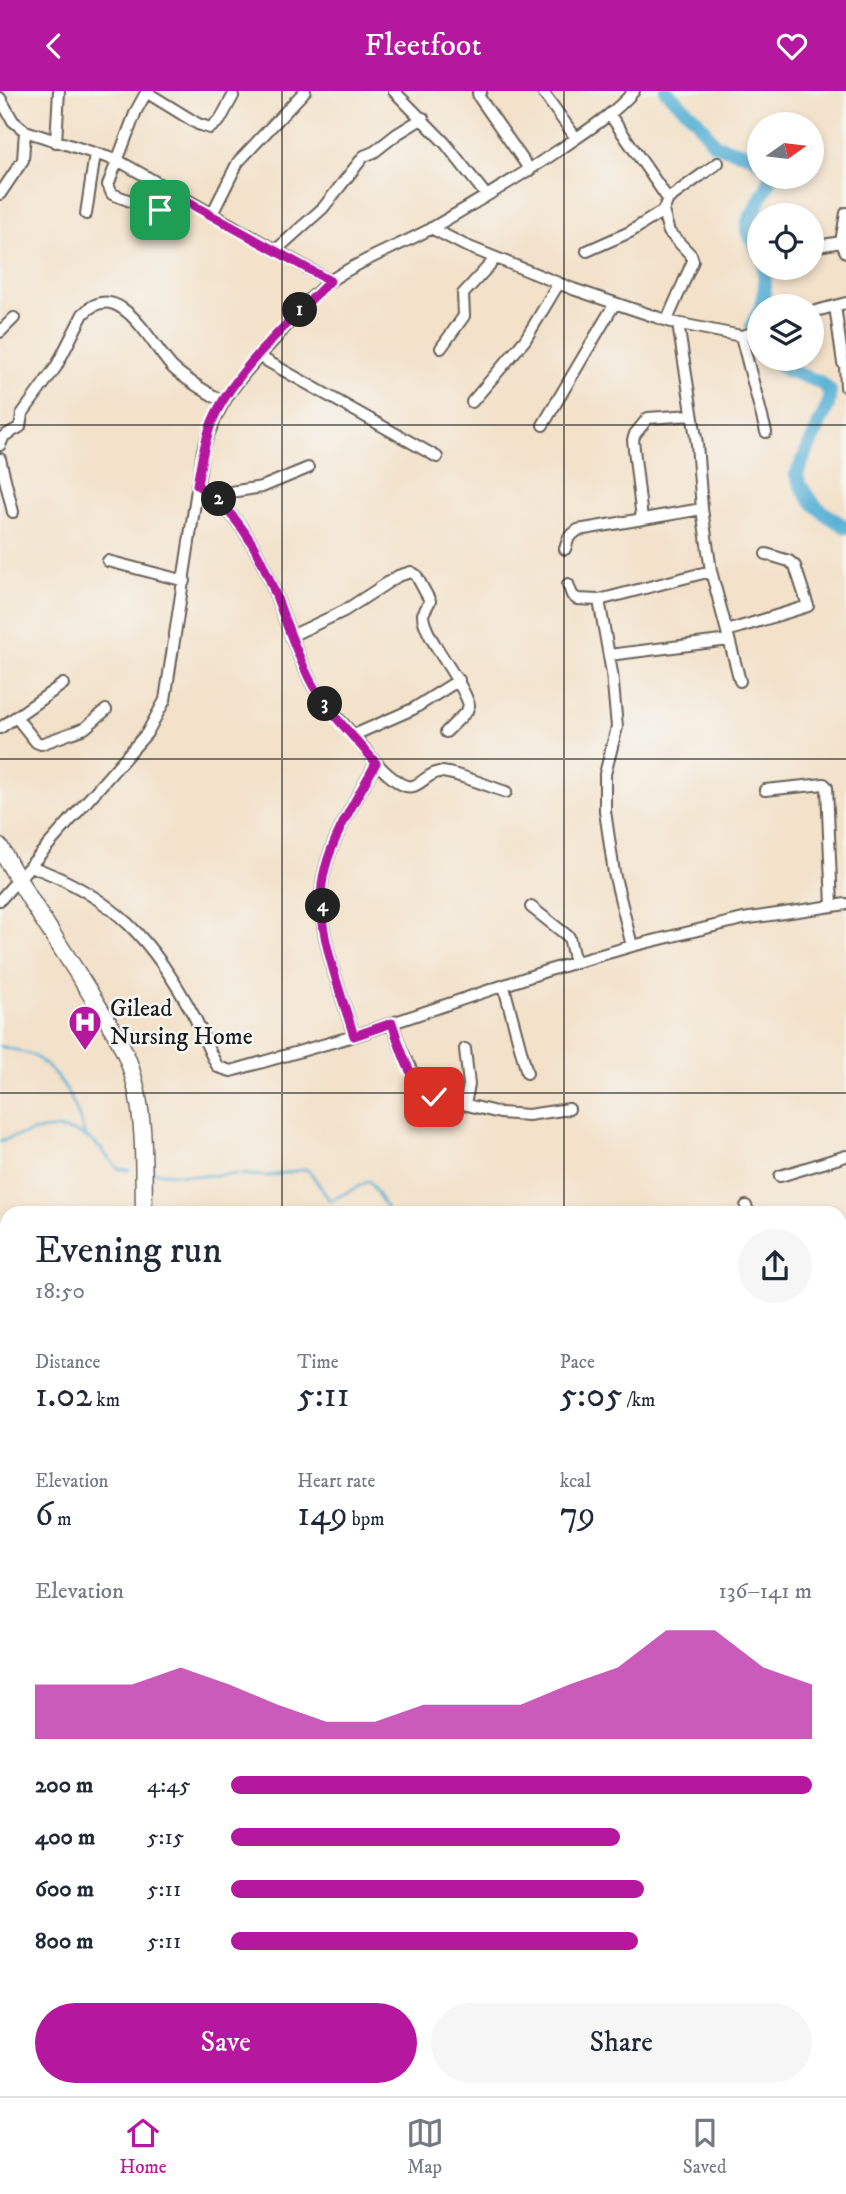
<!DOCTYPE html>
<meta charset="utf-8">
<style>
:root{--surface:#fff;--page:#f6f6f7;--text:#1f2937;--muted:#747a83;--line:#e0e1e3;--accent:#b5179e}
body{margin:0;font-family:"IM FELL DW Pica",serif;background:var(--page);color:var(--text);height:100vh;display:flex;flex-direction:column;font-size:26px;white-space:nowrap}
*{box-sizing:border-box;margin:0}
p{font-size:23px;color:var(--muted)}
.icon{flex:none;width:38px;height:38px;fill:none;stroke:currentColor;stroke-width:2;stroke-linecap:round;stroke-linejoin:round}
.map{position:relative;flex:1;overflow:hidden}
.side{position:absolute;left:0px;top:1115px;width:847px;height:891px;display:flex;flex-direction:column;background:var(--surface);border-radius:21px 21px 0 0;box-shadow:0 4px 10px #0003}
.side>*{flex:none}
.needle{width:46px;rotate:76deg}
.buttons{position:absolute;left:747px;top:21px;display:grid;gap:14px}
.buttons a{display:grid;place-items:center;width:77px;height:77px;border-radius:50%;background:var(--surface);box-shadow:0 4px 10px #0003;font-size:35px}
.pin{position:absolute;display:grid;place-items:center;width:60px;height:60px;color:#fff;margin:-30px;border-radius:14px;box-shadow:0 4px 10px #0006}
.km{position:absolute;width:35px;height:35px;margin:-18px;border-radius:50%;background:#222;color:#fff;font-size:19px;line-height:35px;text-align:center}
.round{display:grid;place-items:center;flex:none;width:74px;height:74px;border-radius:37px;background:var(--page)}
.headline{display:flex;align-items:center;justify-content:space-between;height:119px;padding:0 35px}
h1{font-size:38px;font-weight:600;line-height:52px}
.figures{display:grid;grid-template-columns:repeat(3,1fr);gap:10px;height:119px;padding:7px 35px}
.figures div{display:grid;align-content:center}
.figures b{font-size:35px;font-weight:600}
.figures small{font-size:19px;font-weight:400}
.figures p{font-size:19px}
.chart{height:196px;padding:14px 35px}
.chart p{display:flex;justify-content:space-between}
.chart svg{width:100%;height:126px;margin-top:7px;fill:var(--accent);opacity:.7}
.action{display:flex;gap:14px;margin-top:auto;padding:14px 35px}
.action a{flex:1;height:80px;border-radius:42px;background:var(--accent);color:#fff;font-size:28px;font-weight:600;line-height:80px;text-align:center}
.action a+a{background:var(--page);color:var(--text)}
ul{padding:0 35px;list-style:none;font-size:23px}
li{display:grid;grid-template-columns:112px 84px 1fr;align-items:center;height:52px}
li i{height:18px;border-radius:9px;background:var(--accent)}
header{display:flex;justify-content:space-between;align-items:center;height:91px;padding:0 35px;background:var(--accent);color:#fff;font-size:32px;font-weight:600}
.menu{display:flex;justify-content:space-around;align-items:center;height:98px;border-top:2px solid var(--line);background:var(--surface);font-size:19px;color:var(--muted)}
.menu a{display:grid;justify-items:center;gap:4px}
.menu .current{color:var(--accent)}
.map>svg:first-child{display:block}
</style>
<header><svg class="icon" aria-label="back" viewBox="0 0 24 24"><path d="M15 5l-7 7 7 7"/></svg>Fleetfoot<svg class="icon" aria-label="heart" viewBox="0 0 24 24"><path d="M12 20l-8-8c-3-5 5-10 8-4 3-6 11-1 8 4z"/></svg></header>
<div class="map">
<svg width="846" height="2005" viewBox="0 0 846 2005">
<rect width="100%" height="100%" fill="#f6f6f2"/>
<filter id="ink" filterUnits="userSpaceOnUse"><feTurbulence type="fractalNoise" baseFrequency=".0143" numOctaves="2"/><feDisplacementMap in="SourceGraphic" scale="14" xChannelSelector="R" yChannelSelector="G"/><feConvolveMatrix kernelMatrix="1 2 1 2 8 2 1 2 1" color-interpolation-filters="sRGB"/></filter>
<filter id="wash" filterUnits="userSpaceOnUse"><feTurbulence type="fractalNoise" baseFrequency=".00686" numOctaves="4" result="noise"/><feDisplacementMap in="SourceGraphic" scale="28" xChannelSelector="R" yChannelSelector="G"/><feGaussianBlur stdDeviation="1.57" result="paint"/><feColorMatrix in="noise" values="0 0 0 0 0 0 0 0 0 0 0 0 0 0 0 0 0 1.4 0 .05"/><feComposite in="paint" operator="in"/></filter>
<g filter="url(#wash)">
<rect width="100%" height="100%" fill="#f3e1c9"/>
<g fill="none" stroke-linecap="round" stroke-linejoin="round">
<path stroke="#58b1d5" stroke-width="2.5" d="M0 955C12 959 26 960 37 967 64 986 77 1015 85 1046
M0 1050C31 1041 63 1028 92 1050 102 1057 110 1070 119 1078L129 1079
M151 1081 200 1085 232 1083 268 1085 306 1078 311 1082 330 1110 369 1090 387 1118
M498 1998 499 2005
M759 1998 762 2005"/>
<path stroke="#58b1d5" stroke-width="14" d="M666 0 697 29 715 54 750 64 760 71
M760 163 747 139 748 131 769 92V86
M761 215 765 197 764 177
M752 235 760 218
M758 247 760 250
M773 268 787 279 820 291 830 300 828 314 796 384C808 412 819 420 846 436"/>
</g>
</g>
<g filter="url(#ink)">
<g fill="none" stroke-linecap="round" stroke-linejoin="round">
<defs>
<path id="minor" d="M147 0 136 20 108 94 112 103 154 119 189 112
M394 0 445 52 486 104
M481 0 478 2 479 6 530 79
M542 0 576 47
M146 1 198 33 210 37 220 29 233 5
M0 7 13 30 25 40 119 70 330 190
M610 24 668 108
M56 51 59 0
M0 103 23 69 25 40
M846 122 841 151 846 161
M86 123 95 63
M212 123 238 71 305 0
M431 137 464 154 573 198 671 231 741 245 760 240
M812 156 841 151
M276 159 323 117 364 65 374 61 397 43 423 27
M587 160 630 141 663 120
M835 215 843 272 846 275
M812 221 846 212
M667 229 693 170 691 164 669 141 663 120 668 108 718 72
M0 241 14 227
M741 245 766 341
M441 257 464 225 463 203 496 167
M258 265 437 366
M845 274 846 296
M472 311 525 249 559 192
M543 334 615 212
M0 354 4 345 20 336 22 323 56 276 83 223C120 184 152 256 173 277 187 290 206 300 223 311
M0 368 13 421
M197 394C269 441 274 518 310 589 321 612 340 628 356 647 369 664 383 682 401 693 418 702 424 683 439 681 452 680 491 696 506 701
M212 404 262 396 308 377
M702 418 711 480 740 590
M642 428 633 349 635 343 648 327 692 324
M565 458 569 446 578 439 702 418 697 353 678 233
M108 470 185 490
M568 493 572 504 577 508 599 509 711 480
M599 509 612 582 617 636 605 683V720L614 782 632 855
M727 540 808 515 795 475 789 470 766 463
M291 545 344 520 398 485 411 481 416 484 430 510 423 523C422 544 462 588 469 614L467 620 446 641
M609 564 729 549
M16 626 36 651 41 653 85 637 106 619
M0 637 63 593
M354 644 413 618 459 589
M765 699 824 693 827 696 832 815
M30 775C114 805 154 850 195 927 203 943 208 960 218 976L231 980 354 945 546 880 632 855 743 828 846 813
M0 809 147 642 165 609 203 359C221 303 243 284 281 241 297 223 313 202 333 188 364 167 400 155 432 137 475 112 518 87 559 59 586 40 612 25 634 0
M531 816 569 846 575 872
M504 896 527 982
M392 932 401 958 419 995 434 1006 500 1022 528 1024 569 1018
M354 945C339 895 311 829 325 778 334 742 359 704 376 672
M465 1013 469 994 465 958
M780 1085 846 1065
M746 1115 749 1122
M840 1192H846
M843 1593 846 1607
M0 1633H7
M840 1680 846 1678
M0 1706 7 1705
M0 1797 7 1796
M840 1819 846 1820
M0 1825 7 1855
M840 1904 846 1914
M0 1982 7 1981
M101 1998 106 2005
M430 1998 437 2005"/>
<path id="major" d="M0 1436 7 1434
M840 1850 846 1851
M213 1998 216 2005
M299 2005 305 1998"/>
<path id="highway" d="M0 756C27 808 62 856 93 907 107 929 123 952 131 978 146 1024 143 1074 144 1122
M840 1414 846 1413"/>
</defs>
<use href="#minor" stroke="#676159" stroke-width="14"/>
<use href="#major" stroke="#676159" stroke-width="18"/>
<use href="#highway" stroke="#676159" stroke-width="19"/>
<use href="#minor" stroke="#fff" stroke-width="10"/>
<use href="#major" stroke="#fff" stroke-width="14"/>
<use href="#highway" stroke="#fff" stroke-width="16"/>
<defs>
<path id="rail" d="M840 1581H846
M0 1598H7"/>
</defs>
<use href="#rail" stroke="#1c1c1c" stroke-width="5"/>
<use href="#rail" stroke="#f6f6f2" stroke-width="2.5" stroke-dasharray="8" stroke-linecap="butt"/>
</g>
</g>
<g fill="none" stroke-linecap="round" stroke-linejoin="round" filter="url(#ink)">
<defs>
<path id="route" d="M160 119 189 112 330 190C293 226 232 283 212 331 204 351 201 372 197 394 269 441 274 518 310 589 326 620 354 645 376 672 359 704 334 742 325 778 311 829 339 895 354 945L392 932C401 958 409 993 434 1006"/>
</defs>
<use href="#route" stroke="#fff" stroke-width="14"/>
<use href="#route" stroke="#b5179e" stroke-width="9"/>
</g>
<path fill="none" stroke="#1c1c1c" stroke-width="2" stroke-opacity="0.55" d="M282 0V1122M564 0V1122M0 334H846M0 668H846M0 1002H846M0 1337H7M840 1337H846M0 1671H7M840 1671H846M282 1998V2005M564 1998V2005"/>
<defs>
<symbol id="hospital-pin" viewBox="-11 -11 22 30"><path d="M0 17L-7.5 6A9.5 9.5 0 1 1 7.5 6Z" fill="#b5179e" stroke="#f6f6f2"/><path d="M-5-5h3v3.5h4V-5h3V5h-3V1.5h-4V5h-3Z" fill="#fff"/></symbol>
</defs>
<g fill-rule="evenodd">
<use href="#hospital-pin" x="66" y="912" width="38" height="52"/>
</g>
<g text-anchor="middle" stroke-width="5" stroke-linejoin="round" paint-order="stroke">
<g font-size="24" fill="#1c1c1c" stroke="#f6f6f2" text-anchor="start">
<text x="110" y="925">Gilead<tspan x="110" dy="28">Nursing Home</tspan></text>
</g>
</g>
</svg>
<div class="buttons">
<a><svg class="needle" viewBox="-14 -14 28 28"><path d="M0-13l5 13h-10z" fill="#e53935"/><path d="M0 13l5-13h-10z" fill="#747a83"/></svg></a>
<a><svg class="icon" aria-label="locate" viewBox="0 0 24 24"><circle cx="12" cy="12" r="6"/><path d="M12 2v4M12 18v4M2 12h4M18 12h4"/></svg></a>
<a><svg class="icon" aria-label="layers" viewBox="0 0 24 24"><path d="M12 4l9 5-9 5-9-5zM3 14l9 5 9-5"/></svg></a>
</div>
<div class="pin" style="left:160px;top:119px;background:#1e9e55"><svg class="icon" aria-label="arrive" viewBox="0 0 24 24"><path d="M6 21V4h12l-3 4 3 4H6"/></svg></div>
<div class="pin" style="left:434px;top:1006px;background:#d93025"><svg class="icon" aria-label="check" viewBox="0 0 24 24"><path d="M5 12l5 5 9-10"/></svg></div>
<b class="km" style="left:300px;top:219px">1</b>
<b class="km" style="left:219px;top:408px">2</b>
<b class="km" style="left:325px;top:613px">3</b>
<b class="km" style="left:323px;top:815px">4</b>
<section class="side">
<div class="headline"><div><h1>Evening run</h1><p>18:50</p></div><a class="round"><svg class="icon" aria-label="share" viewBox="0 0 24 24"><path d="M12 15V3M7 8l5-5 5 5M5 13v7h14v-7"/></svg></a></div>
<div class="figures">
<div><p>Distance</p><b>1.02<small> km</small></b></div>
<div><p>Time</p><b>5:11</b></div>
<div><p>Pace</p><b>5:05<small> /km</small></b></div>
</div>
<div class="figures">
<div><p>Elevation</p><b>6<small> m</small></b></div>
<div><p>Heart rate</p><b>149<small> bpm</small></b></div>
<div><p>kcal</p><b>79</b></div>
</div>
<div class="chart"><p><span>Elevation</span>136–141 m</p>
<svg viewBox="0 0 160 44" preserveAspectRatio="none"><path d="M0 44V25L10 25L20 25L30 19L40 25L50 32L60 38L70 38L80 32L90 32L100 32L110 25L120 19L130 6L140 6L150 19L160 25V44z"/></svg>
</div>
<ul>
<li><b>200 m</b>4:45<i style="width:100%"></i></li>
<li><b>400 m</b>5:15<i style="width:67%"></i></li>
<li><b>600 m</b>5:11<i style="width:71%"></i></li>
<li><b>800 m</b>5:11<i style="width:70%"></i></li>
</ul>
<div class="action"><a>Save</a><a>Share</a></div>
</section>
</div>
<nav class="menu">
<a class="current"><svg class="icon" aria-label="home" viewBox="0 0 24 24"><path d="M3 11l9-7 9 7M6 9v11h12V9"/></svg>Home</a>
<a><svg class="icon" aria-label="map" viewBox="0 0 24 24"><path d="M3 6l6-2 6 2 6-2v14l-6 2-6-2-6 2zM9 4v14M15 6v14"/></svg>Map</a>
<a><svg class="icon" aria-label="saved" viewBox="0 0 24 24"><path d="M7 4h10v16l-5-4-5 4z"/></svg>Saved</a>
</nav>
